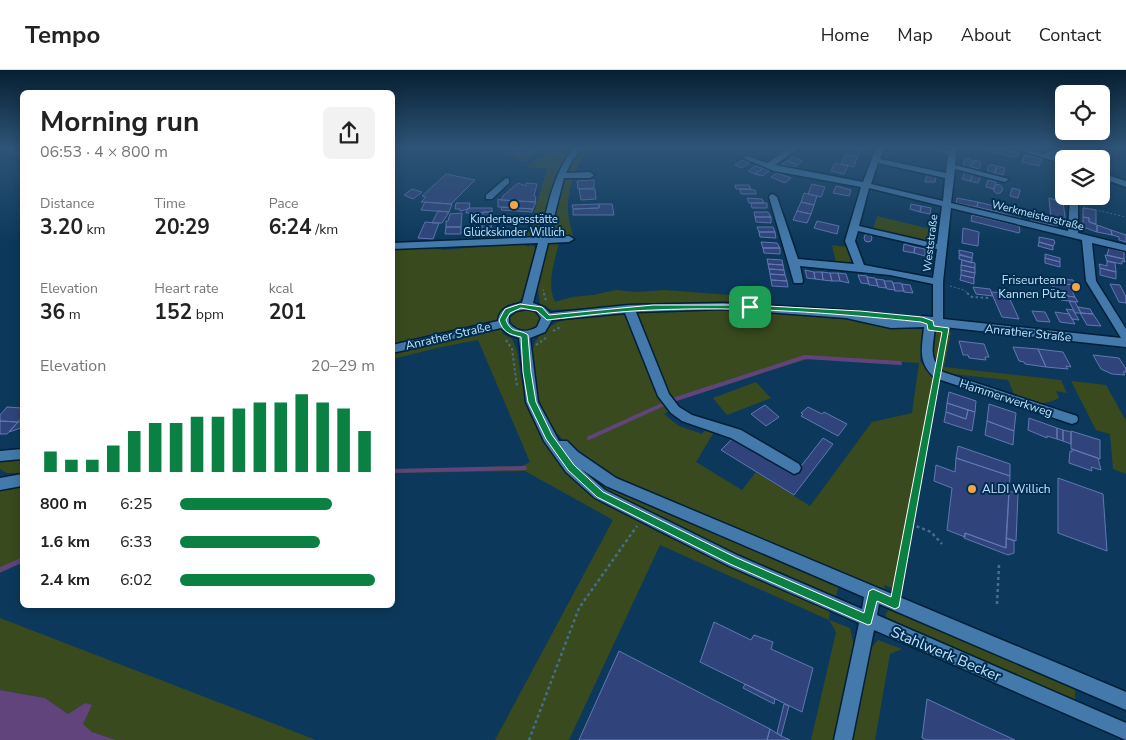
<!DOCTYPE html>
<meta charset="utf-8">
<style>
:root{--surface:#fff;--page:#f2f2f2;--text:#222;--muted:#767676;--line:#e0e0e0;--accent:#0b8043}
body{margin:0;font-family:"Nunito Sans",sans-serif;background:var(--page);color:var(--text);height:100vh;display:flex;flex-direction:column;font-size:19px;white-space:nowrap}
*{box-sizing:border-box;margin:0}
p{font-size:16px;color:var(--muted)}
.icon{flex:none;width:28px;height:28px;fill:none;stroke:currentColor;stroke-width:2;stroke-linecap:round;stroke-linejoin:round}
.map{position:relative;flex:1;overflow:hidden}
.sheet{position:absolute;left:20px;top:20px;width:375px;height:518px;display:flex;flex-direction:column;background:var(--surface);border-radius:8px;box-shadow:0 2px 12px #0003}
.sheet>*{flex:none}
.fabs{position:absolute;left:1055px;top:15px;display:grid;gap:10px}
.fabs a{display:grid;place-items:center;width:55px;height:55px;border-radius:8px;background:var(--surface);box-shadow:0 2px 12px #0003;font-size:25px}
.pin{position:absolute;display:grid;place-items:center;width:42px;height:42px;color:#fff;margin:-21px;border-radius:10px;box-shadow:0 2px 8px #0006}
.round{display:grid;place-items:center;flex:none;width:52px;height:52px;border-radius:8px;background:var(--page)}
.overview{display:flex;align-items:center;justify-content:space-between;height:85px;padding:0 20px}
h1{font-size:28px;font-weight:700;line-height:38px}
.stats{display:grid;grid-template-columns:repeat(3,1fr);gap:8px;height:85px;padding:5px 20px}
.stats div{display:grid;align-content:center}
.stats b{font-size:21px;font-weight:700}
.stats small{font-size:14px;font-weight:400}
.stats p{font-size:14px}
.chart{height:140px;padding:10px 20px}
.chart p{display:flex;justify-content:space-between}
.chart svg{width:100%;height:90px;margin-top:5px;stroke:var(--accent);stroke-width:6}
ul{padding:0 20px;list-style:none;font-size:16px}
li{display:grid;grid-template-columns:80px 60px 1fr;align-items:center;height:38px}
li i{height:12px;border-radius:6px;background:var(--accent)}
header{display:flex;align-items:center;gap:30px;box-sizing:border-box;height:70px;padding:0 25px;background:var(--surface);border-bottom:1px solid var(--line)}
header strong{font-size:24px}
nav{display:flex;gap:28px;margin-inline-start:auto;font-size:18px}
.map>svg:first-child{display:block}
</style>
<header>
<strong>Tempo</strong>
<nav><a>Home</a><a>Map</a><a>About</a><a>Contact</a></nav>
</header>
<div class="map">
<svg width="1126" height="670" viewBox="0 0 1126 670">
<rect width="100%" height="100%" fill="#0c395b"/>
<path fill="#394a1e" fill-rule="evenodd" d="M488 78H542L545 79 524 92Z
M558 78H567L569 82 555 106 540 164 537 167 526 169 547 99 526 97 536 89Z
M582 78H591C575 93 567 120 568 143 569 151 571 159 573 166L549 168C556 137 559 102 582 78Z
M877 146 935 160 934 172 929 173 859 156 873 159Z
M559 172C555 191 546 213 555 232L572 227 593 225 616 220 636 222 665 220 742 226 743 233H690L552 240 540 234 538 219 548 173Z
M521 174 530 177V174L535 177 536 183C532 197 531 217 521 229 507 246 493 229 503 264L512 269 517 281 521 308 529 339 534 352 544 371 584 417 601 431 664 465 830 538 829 550 850 558 854 576 834 670H811L836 562 829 550 660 475 569 670H495L613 450 525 401 393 403V400L522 396 530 392 478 270 437 278 393 289 392 179 436 178 443 180Z
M832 175 847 177 851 190 850 194 836 193Z
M522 240 532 241 539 246 540 252C534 262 525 262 515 259 505 249 509 244 522 240Z
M688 240 764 241 859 249 872 251V255L896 259H924L920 291 936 310 894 519 884 515 886 523 612 407C592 393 571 381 556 362 541 343 525 299 534 275 537 266 549 256 558 252 566 249 576 249 585 247 619 242 653 241 688 240ZM806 286 919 293 912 343 872 352 810 436 756 402 742 420 696 392 714 362 706 359 702 364 679 356 664 344 670 340 672 332 807 289Z
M936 260 951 262 944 297 1061 310 1067 323 1056 321 1059 328C1043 336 1032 334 1016 329L1008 310 953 304 952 308C939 299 931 293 933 276 933 270 933 265 936 260Z
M1071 311 1106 315 1126 351V404L1113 399 1110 364 1096 360Z
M756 312 771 328 727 345 713 328Z
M22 389V403H7L0 399V391Z
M577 394 611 417 673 446 839 515 835 530 669 455 601 420Z
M22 413V492L0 502V419Z
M890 538 1075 615V635L893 556 885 545Z
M0 548 316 670H116L92 662 83 654 91 635 85 633 68 644 45 628 0 620Z
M878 570 902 579 890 584 875 670H852L869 580Z"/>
<path fill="#62447d" d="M0 620 45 628 68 644 85 633 92 635 83 654 92 662 116 670H0Z"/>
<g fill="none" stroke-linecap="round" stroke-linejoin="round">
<path stroke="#62447d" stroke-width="4" d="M673 330 805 287 900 293
M589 368 664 334
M392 401 525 398"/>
<path stroke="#62447d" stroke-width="5" d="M0 500 22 490"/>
</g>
<path fill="#30447b" stroke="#6078b3" d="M8 78H22V82L16 84Z
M509 78H531L536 81 520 85Z
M849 78H858L862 79 857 87 845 85Z
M979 78H996L999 79 997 83Z
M999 79 1019 83 1017 87 1008 86 997 83Z
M845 85 857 87 854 97 841 94Z
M1025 85 1042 89 1039 96 1022 92Z
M792 87 794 88 802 91 798 95 787 91Z
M963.5 93a4.5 4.5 0 1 1 9 0a4.5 4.5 0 1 1-9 0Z
M742 90 749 93 742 98 735 95Z
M974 90 981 92 979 99 971 97Z
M787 91 798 95 792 98 782 94Z
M835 93 848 96 844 104 831 101Z
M987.5 99a4.5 4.5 0 1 1 9 0a4.5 4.5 0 1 1-9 0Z
M755 96 763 98 755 104 748 101Z
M997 96 1005 98 1003 105 994 103Z
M763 98 769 101 762 106 755 104Z
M965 102 973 104 970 111 962 109Z
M777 103 791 108 785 113 771 107Z
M446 104 475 110 451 134 421 132 426 127 422 126Z
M973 104 981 106 978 113 970 111Z
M927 105 936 107 935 112H925Z
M594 110V118L578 119 577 111Z
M988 110 996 112 994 119 986 117Z
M518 113 526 116V113L537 114 534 126 536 127 535 132 501 130 503 126Z
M812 114 825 117 821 127 808 124Z
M993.5 119a4.5 4.5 0 1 1 9 0a4.5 4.5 0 1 1-9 0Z
M735 115H749L751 119H736Z
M836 116 851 120 849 126 833 123Z
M1012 118 1020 120 1018 128 1010 126Z
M412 119 422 122 413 129 404 125Z
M579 119H595L596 129 581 130Z
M740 119 755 120 756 124H741Z
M804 123 817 126 814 135 801 132Z
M747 128 762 129 764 133H749Z
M957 128 978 132 977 137 956 133Z
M1049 128 1063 132 1066 154 1057 152V156L1031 151 1032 143 1051 149Z
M498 129 501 130 536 132 533 139 498 137Z
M425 132 451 134H452L449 142 421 140Z
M801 132 814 135 811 144 797 141Z
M978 132 999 137 998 142 977 137Z
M456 133H470L469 139 460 141V139H455Z
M751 133H767V138H752Z
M599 134H612L614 145H573V139L599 138Z
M599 134V138L573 139 572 135Z
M911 134 921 136 920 142 910 139Z
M921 136 931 138 930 144 920 142Z
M502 137 533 139 532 142 501 140Z
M999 137 1021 143 1020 149 998 142Z
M469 138H492V142L466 143 467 139Z
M1083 138 1096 140V154L1089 152V148L1083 147Z
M438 141 449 142 442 153H432Z
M797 141 811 144 807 153 793 150Z
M483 142H492L491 160 482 159Z
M754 142H768L771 147H755Z
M462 143 461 157H446V151H448L450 144Z
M972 145 1019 156 1020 161 1019 163 971 151Z
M755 147H771V153L756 152Z
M1083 147 1089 148V152L1097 155V162L1083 157Z
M817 151 839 156 837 164 814 158Z
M425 152 439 153 433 169 418 168Z
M1097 155 1111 160 1112 165 1097 162Z
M477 156V160H491L490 166 469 167 470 157Z
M446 157H461V164H445Z
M757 157H773L775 162H759Z
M963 158 979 162 978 176 962 173Z
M1111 160 1126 165V172L1119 170V167L1112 165Z
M759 162H775L776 168 760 167Z
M864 168a4 4 0 1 1 8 0a4 4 0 1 1-8 0Z
M1039 167 1054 170 1055 173 1053 176 1039 172Z
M761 172 777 173 780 178H763Z
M1039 172 1053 176V180L1038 176Z
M904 174 915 177 914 183 903 181Z
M915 177 925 179V186L914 183Z
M763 178H780V184L764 183Z
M1109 178 1124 182V189L1107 185Z
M959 180 973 183 972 188 959 184Z
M1045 184 1060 188V192L1045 188Z
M959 185 972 188V193L959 189Z
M1105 185 1124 189 1125 192 1122 191V194L1107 191Z
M1045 188 1060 192V197L1045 193Z
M767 189 782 190 783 195 768 194Z
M962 190 975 193V198L961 195Z
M1107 191 1115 193 1116 202 1100 198 1099 194 1107 196Z
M768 194 783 195 784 200 769 199Z
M961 195 975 198V203L961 200Z
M1100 198 1116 202V209L1100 205Z
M769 199 784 200 785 205 770 204Z
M805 200 814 202 815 209 807 208Z
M961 200 975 203 974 208 961 205Z
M814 202H822L823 210 815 209Z
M822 202 830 203 832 211 823 210Z
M830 203H838L840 211H832Z
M838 203 846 204 849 213 840 211Z
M770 204 785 205 787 211 771 210Z
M858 205 867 206 869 214 861 213Z
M961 205 974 208V214L960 210Z
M867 207 875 208 878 216 869 215Z
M876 209 884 210 886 218 878 217Z
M1058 209 1073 210 1076 215 1060 214Z
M771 210 787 211 788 217 772 216Z
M884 211H892L895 220 887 219Z
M893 213H901L904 221H895Z
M1051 213 1076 215 1079 220 1071 219 1075 227 1067 226 1065 222 1055 221Z
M902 214 910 215 913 223 904 222Z
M1110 214 1120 215 1126 227V233L1119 232Z
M973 217 990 219 993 226 976 224Z
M991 222 1007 223 1019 249 1002 247Z
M1058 225 1075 227 1078 232 1061 230Z
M1069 231 1075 232 1081 243H1075Z
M1078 237 1090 239 1093 244 1081 243Z
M1066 239 1073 240 1079 250 1072 249Z
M1032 241 1045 242 1050 252 1037 251Z
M1055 242 1069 244 1075 254 1060 252Z
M1080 243 1093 244 1101 256 1087 255Z
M959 271 984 274 989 287H985L986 290 969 288 968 285H963Z
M1013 277 1038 279 1046 297 1025 294 1024 292 1019 291Z
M1038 279 1063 282 1071 297 1066 296 1068 299 1046 297Z
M1093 285 1119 288 1126 299V302H1123L1125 305 1112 304 1101 299Z
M949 322 976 331 975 342 947 333Z
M947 333 968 340 966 349 946 342Z
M989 334 1016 343 1014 361 987 351Z
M765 335 779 347 766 356 751 344Z
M7 337 22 338V347L18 352 0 351V345Z
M808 337 822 344 824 342 847 354 838 366 801 346 803 344 801 343Z
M968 340 975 342 972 361 944 352 946 342 966 349Z
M1029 348 1057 358V369L1047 366V368L1028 360Z
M0 351 18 352 7 364H0Z
M987 351 1014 361 1013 375 985 365Z
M18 352H22L21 358 9 362Z
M1057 358 1063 360V371L1057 369Z
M1063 360 1071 362V374L1063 371Z
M1071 361 1100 370V389L1071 379Z
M733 368 794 405 823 368 833 374 794 425 721 380Z
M958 376 1010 394V406L956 388Z
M1072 379 1098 388 1101 400 1091 397 1092 401 1069 393 1070 381 1072 382Z
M956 388 1010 406 1006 478 965 463V467L947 460 952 418 934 411 936 395 955 402Z
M1058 408 1103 424 1107 481 1058 463Z
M1009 421 1018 424 1016 471 1006 468Z
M965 463 1006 478V468L1014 471V483L1008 485 964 468Z
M714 552 751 570 754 565 773 572 771 579 813 598 802 642 700 592Z
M619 581 770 659 767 670H579Z
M745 614 775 629 774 634 743 618Z
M927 629 976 652 1015 670H927L922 668Z
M784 634 789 636 781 666 777 663Z
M770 659 781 666 790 670H767Z"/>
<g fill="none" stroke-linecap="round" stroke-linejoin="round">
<defs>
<path id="minor" d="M574 78H582L572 91 566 103 590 102 594 105 590 108H564L549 167 569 166 574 169 569 172 548 173 533 233 544 237 550 243 629 235 723 233 846 240 891 250H918L923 246 933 247V214L890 205 800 196 803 211 802 213H794L769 127 770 125 773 124 777 127 798 189 854 194 845 171 861 117 774 101 743 88 747 86 767 93 790 78H799L775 95 863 112 876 78H884L880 89 946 103 948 84 924 78 949 80V78H957L955 95 1009 109 1005 112 955 99 951 133 1068 161 1070 126H1078V163L1126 175V181L1092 173 1096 211 1126 259V277L935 256C934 275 927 287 943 302L1077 346 1078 349 1077 352 1072 354 935 308C917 292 922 278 924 257L891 258 846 248 723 239 636 242 669 324 679 337 692 345 741 360 799 394 801 398 799 402 794 404 731 368 682 351 671 343 658 326 625 243 552 250 545 262 530 268 538 332 559 371H567L578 382 616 408 1126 622V640L879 534 877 545 1126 653V670L874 560 852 670H834L859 553 729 496 595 428 566 402 544 371 526 332 519 268 510 265 501 258 392 283V275L498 251C499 238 510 235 522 233L538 173 392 179V173L540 167C548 136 553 103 574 78ZM878 93 945 108 943 131 871 114ZM869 118 942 136 937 174 859 156ZM951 138 1082 170 1086 211 1121 268 943 249V212ZM858 161 937 179 933 208 864 195 855 171ZM527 239 536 241 541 248 537 257C527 263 517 262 509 253V246L516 241ZM581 399 606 416 864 527 862 539 739 486 605 420Z
M1012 78H1024L1044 84 1056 78H1065L1052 86 1064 89V94Z
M1101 103 1126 111V117L1101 108Z
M506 108 509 109V113L492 129H486V125Z
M22 379V389L0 391V381Z
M22 404V416L0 420V408Z"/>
</defs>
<use href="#minor" stroke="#021f37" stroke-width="3"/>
<path stroke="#466e8d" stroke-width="1" stroke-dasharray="2 2" stroke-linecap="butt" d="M1083 137 1126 147
M950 216 964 220 969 224
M543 219 544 224"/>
<path stroke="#466e8d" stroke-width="2" stroke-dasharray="2.5 2.5" stroke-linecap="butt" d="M544 223 546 231
M967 223 972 227 989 228
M553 261 562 256
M506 270 512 279 517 316
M536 275 546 268
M940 289 946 264
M918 417 937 316"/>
<path stroke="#466e8d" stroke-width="2.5" stroke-dasharray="3 3" stroke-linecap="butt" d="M911 454 931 462 942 474
M898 520 918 415
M997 534 999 495
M529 670 579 538 637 456"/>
<use href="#minor" fill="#437aab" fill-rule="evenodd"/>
</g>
<linearGradient id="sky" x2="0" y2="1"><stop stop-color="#071f32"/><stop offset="0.45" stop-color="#2e5477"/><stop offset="1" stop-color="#2e5477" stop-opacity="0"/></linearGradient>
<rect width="1126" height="172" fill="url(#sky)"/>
<path fill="#0b8043" stroke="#fff" fill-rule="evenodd" d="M520 234 542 237 549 245 653 235H750L860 241 922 247 933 251 934 256 949 258 899 537 895 539 877 531 871 554 868 555 730 494 597 427 568 400 546 369 528 332 523 302 521 267C508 264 503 262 499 250L505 239ZM521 238 537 241 547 250C583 246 618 241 654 240 743 236 833 243 921 252L927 254 928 260 942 262 891 527 873 519 869 521 864 543 737 488 603 422 574 395 552 365 536 332 531 302 528 265C518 258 512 265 506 250L510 243Z"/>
<g fill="#f4a345" stroke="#002e50" stroke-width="2">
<circle cx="514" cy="135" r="5"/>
<circle cx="1076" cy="217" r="5"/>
<circle cx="972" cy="419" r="5"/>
</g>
<g text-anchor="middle" stroke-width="4" stroke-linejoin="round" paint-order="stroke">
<g font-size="11" fill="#c5e2fc" stroke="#002e50">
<text transform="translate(1038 145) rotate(14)" y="4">Werkmeisterstraße</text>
<text transform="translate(930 173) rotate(-83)" y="4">Weststraße</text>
</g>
<g font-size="11" fill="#c5e2fc" stroke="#002e50">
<text x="514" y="153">Kindertagesstätte<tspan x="514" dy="13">Glückskinder Willich</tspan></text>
</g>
<g font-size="12" fill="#c5e2fc" stroke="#002e50" text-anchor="end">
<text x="1066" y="214">Friseurteam<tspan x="1066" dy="14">Kannen Pütz</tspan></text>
<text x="982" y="423" text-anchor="start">ALDI Willich</text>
</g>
<g font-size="12" fill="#c5e2fc" stroke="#002e50">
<text transform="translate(1028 263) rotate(6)" y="4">Anrather Straße</text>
<text transform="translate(448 266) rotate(-13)" y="4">Anrather Straße</text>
<text transform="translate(1006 328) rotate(18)" y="4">Hammerwerkweg</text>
</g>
<g font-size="15" fill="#c5e2fc" stroke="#002e50">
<text transform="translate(946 584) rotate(23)" y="5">Stahlwerk Becker</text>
</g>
</g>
</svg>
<div class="fabs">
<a><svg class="icon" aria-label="locate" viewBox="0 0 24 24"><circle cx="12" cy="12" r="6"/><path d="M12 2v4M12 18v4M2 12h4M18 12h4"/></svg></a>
<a><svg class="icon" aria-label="layers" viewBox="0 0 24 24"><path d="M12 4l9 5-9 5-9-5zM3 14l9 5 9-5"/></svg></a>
</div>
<div class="pin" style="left:750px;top:237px;background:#1e9e55"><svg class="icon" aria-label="arrive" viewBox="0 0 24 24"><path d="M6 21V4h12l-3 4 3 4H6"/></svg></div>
<section class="sheet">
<div class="overview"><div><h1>Morning run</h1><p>06:53 · 4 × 800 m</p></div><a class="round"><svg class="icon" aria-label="share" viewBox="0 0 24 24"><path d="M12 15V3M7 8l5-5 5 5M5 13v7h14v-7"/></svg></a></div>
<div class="stats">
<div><p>Distance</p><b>3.20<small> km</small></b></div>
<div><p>Time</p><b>20:29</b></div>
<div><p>Pace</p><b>6:24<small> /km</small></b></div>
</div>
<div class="stats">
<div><p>Elevation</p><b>36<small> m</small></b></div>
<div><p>Heart rate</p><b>152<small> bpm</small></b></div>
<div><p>kcal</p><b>201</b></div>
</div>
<div class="chart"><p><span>Elevation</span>20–29 m</p>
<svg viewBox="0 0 160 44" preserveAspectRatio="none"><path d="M5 44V34M15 44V38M25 44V38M35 44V31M45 44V24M55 44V20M65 44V20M75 44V17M85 44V17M95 44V13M105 44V10M115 44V10M125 44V6M135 44V10M145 44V13M155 44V24"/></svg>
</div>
<ul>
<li><b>800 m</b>6:25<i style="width:78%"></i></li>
<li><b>1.6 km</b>6:33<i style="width:72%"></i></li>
<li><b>2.4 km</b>6:02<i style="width:100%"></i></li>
</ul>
</section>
</div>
